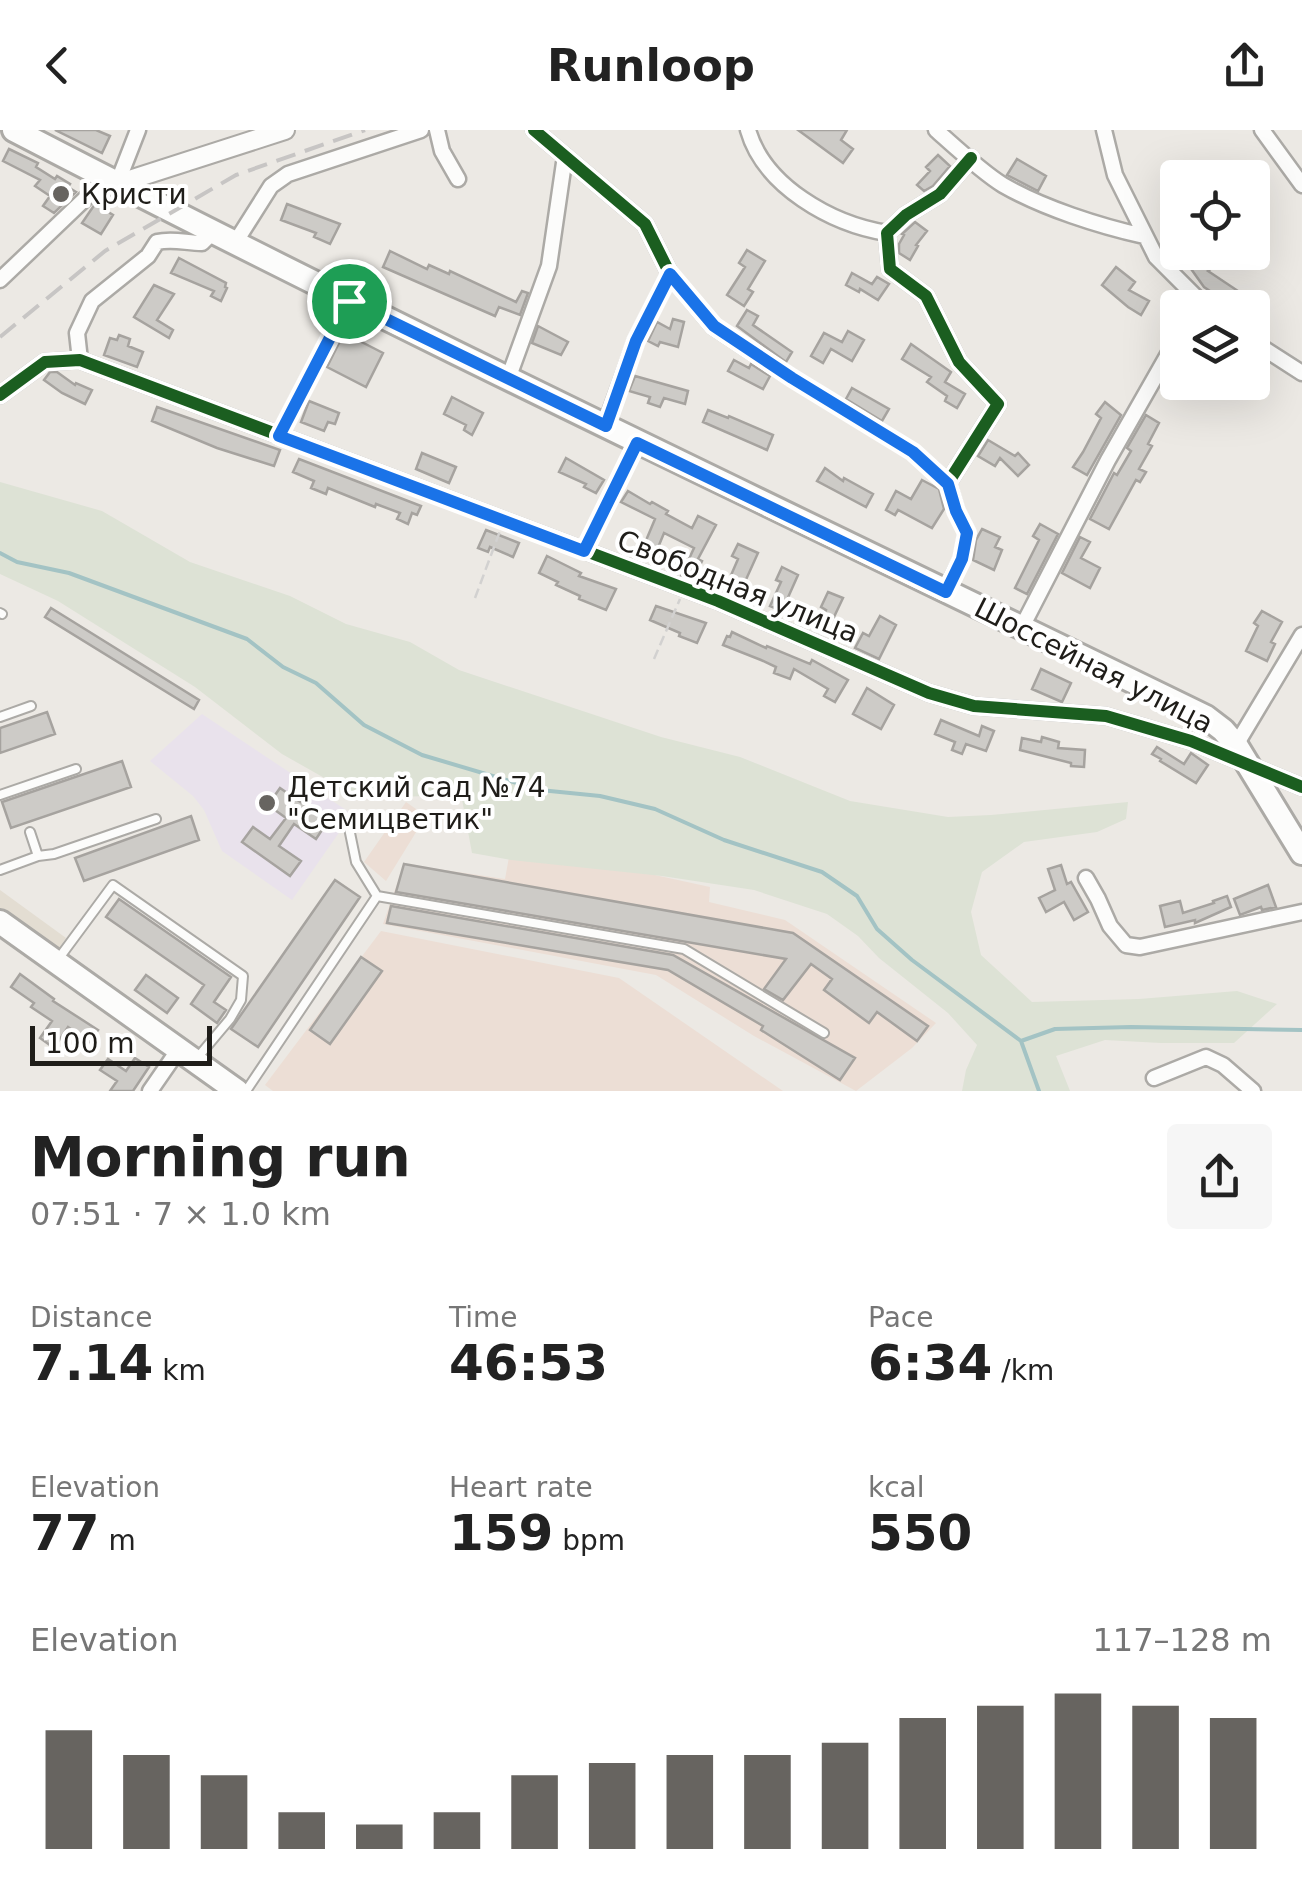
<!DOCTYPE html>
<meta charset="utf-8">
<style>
:root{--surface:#fff;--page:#f6f6f6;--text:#222;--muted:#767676;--accent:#676460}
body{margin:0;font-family:"DejaVu Sans",sans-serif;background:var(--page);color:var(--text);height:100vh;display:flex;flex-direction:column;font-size:38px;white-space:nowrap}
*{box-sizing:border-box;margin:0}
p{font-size:32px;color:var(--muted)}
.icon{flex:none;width:55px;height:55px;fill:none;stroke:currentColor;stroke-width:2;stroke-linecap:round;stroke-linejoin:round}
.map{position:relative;height:961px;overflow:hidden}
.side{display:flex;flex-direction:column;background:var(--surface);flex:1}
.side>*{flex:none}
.fabs{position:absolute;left:1160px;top:30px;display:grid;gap:20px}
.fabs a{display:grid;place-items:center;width:110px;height:110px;border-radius:10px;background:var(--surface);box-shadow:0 10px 40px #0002;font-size:50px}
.scale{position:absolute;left:30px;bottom:25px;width:182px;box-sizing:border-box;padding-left:10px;border:5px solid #1f1d19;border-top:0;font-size:28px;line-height:35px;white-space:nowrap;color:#1f1d19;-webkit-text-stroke:8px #fff;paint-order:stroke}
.pin{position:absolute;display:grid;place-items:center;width:85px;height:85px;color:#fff;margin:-42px;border:5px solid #fff;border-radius:50%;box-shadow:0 2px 10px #0007}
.round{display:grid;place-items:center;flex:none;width:105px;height:105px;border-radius:10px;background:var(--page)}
.overview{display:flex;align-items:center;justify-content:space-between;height:170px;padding:0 30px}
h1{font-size:55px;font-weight:600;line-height:75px}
.figures{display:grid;grid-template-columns:repeat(3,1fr);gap:15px;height:170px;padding:10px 30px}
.figures div{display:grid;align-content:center}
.figures b{font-size:50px;font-weight:600}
.figures small{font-size:28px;font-weight:400}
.figures p{font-size:28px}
.chart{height:280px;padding:20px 30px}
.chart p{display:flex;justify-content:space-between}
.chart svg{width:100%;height:180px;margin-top:10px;stroke:var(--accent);stroke-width:6}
header{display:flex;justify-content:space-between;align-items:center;height:130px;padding:0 30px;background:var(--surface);font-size:45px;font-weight:600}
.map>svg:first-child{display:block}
</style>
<header><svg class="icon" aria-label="back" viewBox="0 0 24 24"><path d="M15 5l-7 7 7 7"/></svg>Runloop<svg class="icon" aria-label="share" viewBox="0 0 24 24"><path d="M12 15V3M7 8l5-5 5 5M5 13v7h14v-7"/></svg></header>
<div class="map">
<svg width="1302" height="961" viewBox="0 0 1302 961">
<rect width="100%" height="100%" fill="#ece9e4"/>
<path fill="#e3ddd2" d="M0 760 66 808 56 823 0 784Z"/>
<path fill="#ecded5" d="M406 672 426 686 386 751 364 732Z
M509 727 618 737 710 757 709 772 785 790 936 893 912 918 856 961 754 906 656 845 383 794 404 734 505 749Z
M381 801 619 848 783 961H273L265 955Z"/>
<path fill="#e9e2ec" d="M202 584 352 684 292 770 222 721 204 680 193 666 150 631Z"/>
<path fill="#dde2d5" d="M0 352 102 381 190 432 290 466 346 494 410 512 459 540 661 607 740 627 850 671 948 687 991 685 1128 672 1126 689 1097 702 1024 712 982 742 971 782 981 825 1032 872 1139 869 1237 861 1277 874 1234 913H1161L1105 910 1056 926 1070 961H962L966 940 977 915 948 883 879 828 858 806 827 784 754 760 662 746 511 730 472 723 461 664 404 667 375 664 345 668 328 650 282 624 195 557 58 471 0 444Z"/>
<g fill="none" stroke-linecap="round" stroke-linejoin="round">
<path stroke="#a3c3c4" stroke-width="4" d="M0 423 17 432 69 443 247 509 283 537 316 553 364 595 422 625 540 660 600 666 655 679 724 710 822 742 857 766 877 799 912 830 1021 911 1055 899 1131 897 1302 900
M1021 911 1039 961"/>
</g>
<path fill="#cdcbc7" stroke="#a6a39f" stroke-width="2.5" d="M55 0H96L110 6 102 23Z
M798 0H847L841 10 853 19 843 33Z
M9 19 38 33 36 37 55 49 57 46 70 54 68 57 76 62 54 83 43 76 50 66 35 56 40 50 3 31Z
M938 25 950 36 933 56 924 61 917 55 930 41 926 37Z
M1017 29 1046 46 1038 61 1007 45Z
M95 74 113 85 101 104 82 93Z
M287 74 340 94 330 114 314 107 316 103 281 90Z
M915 92 927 101 916 115 918 116 910 130 899 123V114L904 105 902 104Z
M747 120 765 131 748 159 753 162 744 176 727 165 745 137 739 133Z
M390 121 427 139 429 135 449 144 450 141 516 172 522 161 528 163 520 185 499 177 495 186 383 137Z
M1179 122H1201L1212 138 1208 141 1244 165 1242 168 1258 178H1220L1225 171 1204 157Z
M179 128 226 153 225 157 227 158 221 171 211 166 214 161 171 143Z
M1116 137 1135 152 1129 160 1149 171 1141 185 1128 177 1102 155Z
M852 143 872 154 877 147 889 154 878 170 860 159 859 162 846 155Z
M154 155 174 164 157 190 173 200 169 208 134 187Z
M747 180 758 186 753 195 792 222 786 232 737 196Z
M673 189 684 192 678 217 660 212 658 216 648 211 657 192 670 199Z
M538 196 568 212 561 225 532 213Z
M848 201 864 210 852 231 831 219 823 233 811 226 824 203 842 212Z
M344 203 383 223 366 257 327 237Z
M119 205 130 209 128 216 143 222 137 237 104 225 110 208 117 210Z
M911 214 951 242 945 252 965 264 957 278 945 271 947 266 927 252 931 247 902 229Z
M734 230 749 238 751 234 770 246 763 259 728 241Z
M50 242H57L75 255 76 253 92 260 85 274 62 263 44 250Z
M635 246 688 261 685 274 664 268 660 277 648 273 650 267 629 261Z
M852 258 889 279 882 291 846 269Z
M452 267 483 283 472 305 464 300 466 295 444 284Z
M309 271 339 283 335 294 328 292 324 301 301 292Z
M1105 272 1121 285 1087 345 1073 337 1083 322 1101 288 1096 284Z
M157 277 280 320 274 336 217 318 152 291Z
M708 280 728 288 729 286 773 305 767 320 703 292Z
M1146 285 1159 293 1148 314 1152 316 1139 339 1146 342 1140 352 1136 350 1109 399 1090 389 1114 343 1117 345 1131 321 1127 318Z
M988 310 1015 326 1018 323 1029 335 1018 346 1000 328 995 336 978 326Z
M422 323 456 337 449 353 416 339Z
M566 328 604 350 596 363 584 357 586 354 559 342Z
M299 329 421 376 417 385 412 383 408 394 397 389 400 383 376 374 375 377 328 358 326 364 311 358 314 351 293 342Z
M825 338 843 351 844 348 873 364 866 377 817 351Z
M922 350 939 359 944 379 932 398 898 380 895 385 886 380 896 361 911 369Z
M628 361 650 374 652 372 668 381 666 384 692 398 698 386 716 395 698 429 702 431 696 444 692 442 688 448 681 446 694 418 664 403 655 425 642 420 655 389 621 372Z
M1040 394 1058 404 1027 464 1015 458 1039 410 1033 406Z
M982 399 1000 407 995 417 1002 420 994 440 973 430 976 410Z
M486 400 519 413 513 427 490 417 488 422 478 418Z
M1080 407 1090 412 1081 428 1100 438 1090 458 1062 443Z
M738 414 758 423 739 465 725 459 738 429 732 426Z
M547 426 581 443 579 446 616 459 606 480 579 469 580 466 556 455 558 452 539 443Z
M782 437 798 445 782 481 770 476 781 452 776 450Z
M828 462 843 468 834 487 840 490 832 506 817 498 826 480 821 477Z
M656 476 706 493 697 513 679 506 680 503 650 490Z
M51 478 199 570 194 579 45 487Z
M1262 481 1282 492 1271 512 1275 514 1267 531 1246 521 1258 496 1254 493Z
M880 486 896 495 879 529 855 518 863 503 869 506Z
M732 502 766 518 767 516 810 534 812 530 848 550 835 572 824 566 828 559 794 539 790 549 774 543 776 537 761 530 723 515 727 506 730 507Z
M1041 539 1071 553 1062 572 1032 559Z
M867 558 894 575 881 599 853 584Z
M47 582 55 604 0 623V598Z
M941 590 979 606 982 596 994 601 986 621 966 614 962 624 952 620 955 612 935 604Z
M1042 607 1059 612 1058 618 1085 620 1084 637 1071 636V633L1020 620 1022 608 1041 612Z
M1157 617 1184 634 1191 623 1208 635 1196 653 1160 631 1161 629 1152 624Z
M122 631 131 657 11 698 2 672Z
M280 658 328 691 316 709 294 694 279 716 301 731 290 746 242 712 253 697 270 709 286 688 268 675Z
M191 686 199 710 84 751 75 728Z
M404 734 793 803 928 896 917 911 877 882 869 893 824 860 832 849 811 834 783 870 764 859 786 829 396 762Z
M1061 735 1067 754 1071 752 1088 782 1074 790 1064 772 1046 782 1039 768 1055 760 1048 739Z
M335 750 360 767 258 917 231 899Z
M1268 755 1276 777 1262 780 1261 777 1240 785 1234 769Z
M1227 766 1231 777 1195 793V790L1165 797 1160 776 1180 771 1183 783 1214 773 1213 771Z
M119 769 231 847 214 872 226 880 217 893 191 874 204 855 106 787Z
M391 776 673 825 855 928 840 950 761 900 763 896 668 840 387 793Z
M361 827 382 841 330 914 310 900Z
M20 844 54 869 53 871 98 900 89 912 68 897 54 918 40 908 52 891 31 877 34 873 11 857Z
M146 845 178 868 167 883 135 860Z
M135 928 149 937 133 961H110L117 951 100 940 108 929 126 941Z"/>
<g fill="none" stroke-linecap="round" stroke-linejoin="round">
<defs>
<path id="service" d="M584 421 637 313
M0 483 2 484
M0 587 31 576
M0 665 76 639
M349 698 356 732 377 766
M30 702 38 726
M0 740 38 726 54 724 156 689
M59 828 113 755 243 846 241 870 230 889 198 927
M246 961 377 766 684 819 824 903"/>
<path id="minor" d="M437 0 442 21 458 49
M534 0 645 94 670 144 713 196 792 248 913 322 948 353 998 274 959 232 926 166 890 139 887 103 906 85 940 64 971 28
M748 0C764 56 831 94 887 103
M936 0C954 16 983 43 1003 55 1043 78 1099 96 1144 106
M1104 0 1115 45 1156 127 1207 178
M1262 0 1302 55
M235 113 271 56 288 44 421 0
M0 150 89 65 117 54 138 0
M1252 211 1302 243
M80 230 77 203 92 171 148 126 157 112C173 108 186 113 202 113L213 102
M508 249 549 136 565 26
M0 265 45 232 80 230 718 471 929 563 974 576 1106 586 1191 611 1302 657
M605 296 636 211 670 144
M279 306 349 171
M945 462 962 429 967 403 956 381 948 353
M1022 497 1108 330 1178 207
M1236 615 1302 505
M1086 748 1098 769 1110 796 1126 815 1140 817 1302 782
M1154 948 1206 927 1223 935 1253 961
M150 961 179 919"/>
<path id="tertiary" d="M117 54 285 0"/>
<path id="primary" d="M14 0C407 204 808 393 1206 587L1223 600 1236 615 1302 723
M0 792 237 961"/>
</defs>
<use href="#service" stroke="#acaaa6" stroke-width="12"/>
<use href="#minor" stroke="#acaaa6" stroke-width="19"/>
<use href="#tertiary" stroke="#acaaa6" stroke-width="22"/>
<use href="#primary" stroke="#acaaa6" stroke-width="28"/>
<path stroke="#d2d1d0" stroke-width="2.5" stroke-dasharray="10 5" stroke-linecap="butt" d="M475 468 500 401
M654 529 680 469"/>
<use href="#service" stroke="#fcfcfb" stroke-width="8"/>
<use href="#minor" stroke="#fcfcfb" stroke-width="14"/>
<use href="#tertiary" stroke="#fcfcfb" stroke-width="18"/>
<use href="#primary" stroke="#fcfcfb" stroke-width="22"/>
<path stroke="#c7c5c4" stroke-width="4" stroke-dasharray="20 10" stroke-linecap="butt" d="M0 207 105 121 236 45 365 0"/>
<defs>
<path id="cycleway" d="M534 0 645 94 670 144 713 196 792 248 913 322 948 353 998 274 959 232 926 166 890 139 887 103 906 85 940 64 971 28
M0 265 45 232 80 230 718 471 929 563 974 576 1106 586 1191 611 1302 657"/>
</defs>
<use href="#cycleway" stroke="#fff" stroke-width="19"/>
<use href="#cycleway" stroke="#1b5e20" stroke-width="12"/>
</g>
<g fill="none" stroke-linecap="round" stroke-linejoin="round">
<defs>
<path id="route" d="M670 144 714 196 792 248 913 322 948 354 956 381 967 403 962 429 946 462 637 313 584 421 279 306 349 171 606 296 636 211Z"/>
</defs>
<use href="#route" stroke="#fff" stroke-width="20"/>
<use href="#route" stroke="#1a73e8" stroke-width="12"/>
</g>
<g fill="#676460" stroke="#fff" stroke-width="4">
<circle cx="61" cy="64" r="10"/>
<circle cx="267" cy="673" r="10"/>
</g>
<g text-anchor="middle" stroke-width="8" stroke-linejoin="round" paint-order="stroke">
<g font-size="28" fill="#1f1d19" stroke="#fff" text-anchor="start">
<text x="81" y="74">Кристи</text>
<text x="287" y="667">Детский сад №74<tspan x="287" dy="32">"Семицветик"</tspan></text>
</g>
<g font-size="28" fill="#1f1d19" stroke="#fff">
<text transform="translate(738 456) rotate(22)" y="10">Свободная улица</text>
<text transform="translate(1094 535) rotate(27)" y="10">Шоссейная улица</text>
</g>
</g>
</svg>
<div class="fabs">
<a><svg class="icon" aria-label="locate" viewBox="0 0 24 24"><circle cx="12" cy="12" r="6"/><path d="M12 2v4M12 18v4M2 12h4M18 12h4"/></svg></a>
<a><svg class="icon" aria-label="layers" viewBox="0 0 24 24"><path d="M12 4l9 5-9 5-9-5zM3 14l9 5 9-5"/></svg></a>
</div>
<div class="scale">100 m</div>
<div class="pin" style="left:349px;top:171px;background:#1e9e55"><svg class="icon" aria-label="arrive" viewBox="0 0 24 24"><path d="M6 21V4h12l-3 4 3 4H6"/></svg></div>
</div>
<section class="side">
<div class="overview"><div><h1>Morning run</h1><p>07:51 · 7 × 1.0 km</p></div><a class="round"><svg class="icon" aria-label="share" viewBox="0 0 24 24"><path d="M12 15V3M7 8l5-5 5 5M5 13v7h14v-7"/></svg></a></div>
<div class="figures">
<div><p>Distance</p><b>7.14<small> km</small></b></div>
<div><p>Time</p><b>46:53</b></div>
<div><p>Pace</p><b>6:34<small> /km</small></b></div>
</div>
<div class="figures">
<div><p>Elevation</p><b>77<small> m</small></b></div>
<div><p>Heart rate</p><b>159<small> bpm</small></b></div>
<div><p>kcal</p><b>550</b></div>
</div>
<div class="chart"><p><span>Elevation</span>117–128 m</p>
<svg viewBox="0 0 160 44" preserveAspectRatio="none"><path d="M5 44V15M15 44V21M25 44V26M35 44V35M45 44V38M55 44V35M65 44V26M75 44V23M85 44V21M95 44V21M105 44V18M115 44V12M125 44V9M135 44V6M145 44V9M155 44V12"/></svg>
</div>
</section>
